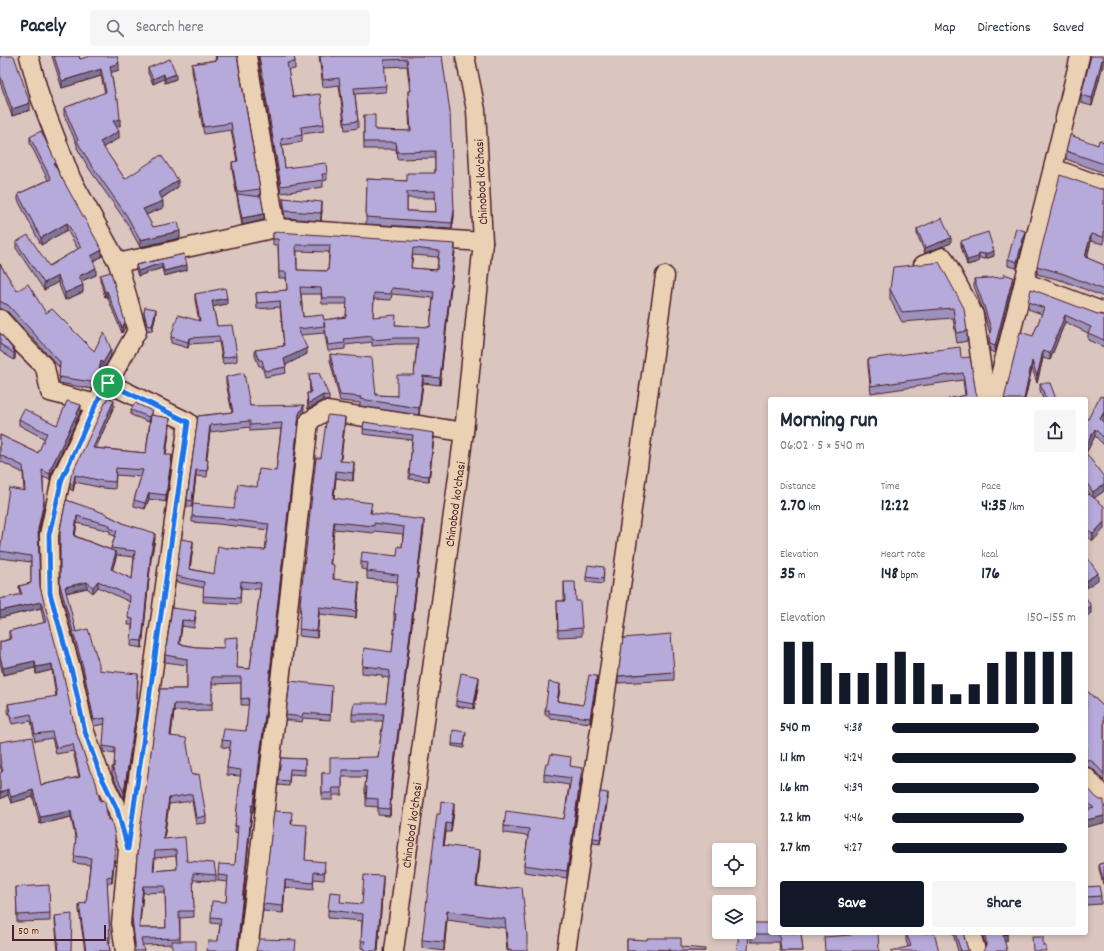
<!DOCTYPE html>
<meta charset="utf-8">
<style>
:root{--surface:#fff;--page:#f6f6f7;--text:#1f2937;--muted:#747a83;--line:#e0e1e3;--accent:#111827}
body{margin:0;font-family:Dekko,sans-serif;background:var(--page);color:var(--text);height:100vh;display:flex;flex-direction:column;font-size:15px;white-space:nowrap}
*{box-sizing:border-box;margin:0}
p{font-size:13px;color:var(--muted)}
.icon{flex:none;width:22px;height:22px;fill:none;stroke:currentColor;stroke-width:2;stroke-linecap:round;stroke-linejoin:round}
.map{position:relative;flex:1;overflow:hidden}
.panel{position:absolute;left:768px;top:341px;width:320px;height:538px;display:flex;flex-direction:column;background:var(--surface);border-radius:4px;box-shadow:0 2px 6px #0003}
.panel>*{flex:none}
.tools{position:absolute;left:712px;top:787px;display:grid;gap:8px}
.tools a{display:grid;place-items:center;width:44px;height:44px;border-radius:4px;background:var(--surface);box-shadow:0 2px 6px #0003;font-size:20px}
.scale{position:absolute;left:12px;bottom:10px;width:94px;box-sizing:border-box;padding-left:4px;border:2px solid #4a1f2b;border-top:0;font-size:11px;line-height:14px;white-space:nowrap;color:#4a1f2b;-webkit-text-stroke:3px #ebd1b3;paint-order:stroke}
.pin{position:absolute;display:grid;place-items:center;width:34px;height:34px;color:#fff;margin:-17px;border:2px solid #fff;border-radius:50%;box-shadow:0 1px 4px #0007}
.round{display:grid;place-items:center;flex:none;width:42px;height:42px;border-radius:4px;background:var(--page)}
.head{display:flex;align-items:center;justify-content:space-between;height:68px;padding:0 12px}
h1{font-size:22px;font-weight:700;line-height:30px}
.figures{display:grid;grid-template-columns:repeat(3,1fr);gap:6px;height:68px;padding:4px 12px}
.figures div{display:grid;align-content:center}
.figures b{font-size:17px;font-weight:700}
.figures small{font-size:11px;font-weight:400}
.figures p{font-size:11px}
.chart{height:112px;padding:8px 12px}
.chart p{display:flex;justify-content:space-between}
.chart svg{width:100%;height:72px;margin-top:4px;stroke:var(--accent);stroke-width:6}
.action{display:flex;gap:8px;margin-top:auto;padding:8px 12px}
.action a{flex:1;height:46px;border-radius:4px;background:var(--accent);color:#fff;font-size:16px;font-weight:700;line-height:46px;text-align:center}
.action a+a{background:var(--page);color:var(--text)}
ul{padding:0 12px;list-style:none;font-size:13px}
li{display:grid;grid-template-columns:64px 48px 1fr;align-items:center;height:30px}
li i{height:10px;border-radius:5px;background:var(--accent)}
header{display:flex;align-items:center;gap:24px;box-sizing:border-box;height:56px;padding:0 20px;background:var(--surface);border-bottom:1px solid var(--line)}
header strong{font-size:19px}
nav{display:flex;gap:22px;margin-inline-start:auto;font-size:14px}
.search{width:280px;height:36px;background:var(--page);display:flex;align-items:center;gap:10px;box-sizing:border-box;padding:0 14px;border-radius:4px;color:var(--muted);font-size:15px}
.map>svg:first-child{display:block}
</style>
<header>
<strong>Pacely</strong>
<div class="search"><svg class="icon" aria-label="search" viewBox="0 0 24 24"><circle cx="10" cy="10" r="6"/><path d="M15 15l6 6"/></svg>Search here</div>
<nav><a>Map</a><a>Directions</a><a>Saved</a></nav>
</header>
<div class="map">
<svg width="1104" height="895" viewBox="0 0 1104 895">
<rect width="100%" height="100%" fill="#dbc5bf"/>
<filter id="ink" filterUnits="userSpaceOnUse"><feTurbulence type="fractalNoise" baseFrequency=".025" numOctaves="2"/><feDisplacementMap in="SourceGraphic" scale="8" xChannelSelector="R" yChannelSelector="G"/><feConvolveMatrix kernelMatrix="1 2 1 2 8 2 1 2 1" color-interpolation-filters="sRGB"/></filter>
<g filter="url(#ink)">
<g fill="none" stroke-linecap="round" stroke-linejoin="round">
<defs>
<g id="minor">
<path d="M29 0 40 41 71 122 118 207 137 275 96 348 61 423 49 479 50 537 73 620 85 676 100 718 117 753 128 793"/>
<path d="M247 0 276 172"/>
<path d="M1053 112 1104 131"/>
<path d="M118 207 276 172 483 186"/>
<path d="M923 209 943 201 974 259 986 343"/>
<path d="M1024 226 1104 256"/>
<path d="M0 263 24 290 45 311 50 336 96 348"/>
<path d="M108 327 188 366 128 793 121 868 125 895"/>
<path d="M996 343 1001 316 1053 112 1080 0"/>
<path d="M1086 721 1104 741"/>
<path d="M971 877 976 895"/>
<path d="M248 895 279 634 309 365 326 355 464 376"/>
<path id="s1" d="M394 895 464 376 483 186 476 54 465 0"/>
<path d="M566 895 608 622 665 220"/>
</g>
</defs>
<use href="#minor" stroke="#4a1f2b" stroke-width="21"/>
<use href="#minor" stroke="#ebd1b3" stroke-width="18"/>
</g>
<path fill="#9d92bc" stroke="#4a1f2b" fill-rule="evenodd" d="M0 0 30 54 12 60 0 26Z
M52 0H79L80 3 119 14 111 16 120 70 116 71 119 82 103 91 125 123 178 131 161 143 163 152 146 159 153 171 180 182 140 191 127 167 90 114 77 92V89L64 59V52L105 37 101 20 62 32Z
M215 0H237L260 133V140H258L264 164 242 169 232 113V106L237 105 231 74 204 78 192 15V8L216 4Z
M258 0H294L295 6V13L288 14 293 41 324 68V75L302 78V86L282 89 285 112 327 118V124L323 125V131L281 137Z
M319 0H442L454 161 452 173 366 168 367 123 407 125 435 117V102L397 103 396 93H364V59L375 74 410 75 408 42V35H410L407 10 384 11 386 36 355 38 358 65V72L345 74 339 29 323 31ZM407 142H435L436 156 407 155Z
M1104 0V12H1102L1092 50 1081 47V39Z
M148 12 176 23 165 27 164 23 153 28 148 17Z
M30 81 56 111 102 200 93 206 96 219 81 225 83 236 65 244 58 226 44 234 16 192V186L49 210 78 193 67 174 41 189 18 144V138L48 124 30 87Z
M1104 86V117L1066 103V95L1098 89Z
M1100 133H1104V188L1091 185 1087 202 1104 209V241L1064 225 1037 218V210Z
M283 142 322 154 321 165 285 162 283 149Z
M917 173 951 187 925 197 917 178Z
M273 177 455 195 440 329 423 327 419 359 360 350V347L340 345 330 304V298L376 339 397 340 414 319 417 288H396L372 290V286L345 289V293L328 295 324 274V277L301 279 307 298 285 309 286 317 265 321 262 310H259L255 300V294L284 290 280 251 257 253 256 237 287 234 286 222H279L278 189H273ZM297 195 329 196 328 215 297 214ZM413 199 438 201 437 214 411 212ZM301 238H321L322 248H347L346 261 324 264 303 261ZM392 238 433 242 430 271 395 269 373 261 374 243 391 244Z
M1025 181 1017 212 1008 210V203Z
M961 185 994 200 985 203 979 202 978 206 967 209 961 190Z
M184 198 187 214 164 220 162 212 138 220 136 214V209Z
M934 207 967 275V285L957 287 953 262 902 266 890 243V233Z
M0 208 17 235 94 295 111 300 103 314 101 312 99 321 92 333 59 327 60 312 8 256 1 253 0 251Z
M100 219 125 271 122 277 107 240 105 241 100 224Z
M974 223 1013 228 995 297 990 295 989 288V281L990 277 984 257 974 230Z
M195 238 227 248 213 250 217 270 237 299V305L223 308 219 286 189 288 188 292 171 287V281L199 265 195 244Z
M1028 246 1104 259V291L1088 284V277L1065 266 1050 304 1043 302 1037 327 1032 312 1025 343 1033 280 1042 258 1028 253Z
M144 256 156 258 152 275 147 274 144 261Z
M0 277 15 296V302L14 304 0 295Z
M961 302 976 337 965 339 963 324 871 337 868 310V303Z
M309 318 329 340V345L323 344 308 353 307 337H310Z
M226 321 250 350 304 355 299 364 268 641 254 756 252 755 238 895H207L218 885 220 868 211 867V861L226 846 228 826 218 825V819L235 809 238 777 235 776V770L241 720 227 719V712L230 692 222 691V684L246 675 249 649H241V627L212 628V654L174 655 171 680 192 719 206 760V767L196 768 192 745 169 748 164 782 187 805 216 819V825L193 824 194 861 180 862V885L172 888 143 889 135 892 132 868V861L160 633H187V609L165 606V599L172 552 196 561 194 572 182 570 179 588 196 591 224 592 238 587 237 612 250 613 260 533 241 532 240 548 203 546 204 532 176 526V520L193 491 190 513 214 518 226 492 265 494 268 474 218 468 192 466V460L234 452 257 431 276 415 281 373 250 375V371L210 376 206 404 208 410 207 421 196 420 192 451H187V444L198 360 232 356 226 327ZM176 800 177 813 154 815 155 802ZM165 836 166 872H139L143 837Z
M1040 327 1056 343H1043L1040 334Z
M1104 339V363L1103 366 1104 367V389L1095 380 1086 397 1087 365Z
M114 350 96 392 146 397 150 364 149 366 131 359V354L152 359 170 369 166 399 172 406 166 446 149 443 145 453 134 450V444L141 421 116 419 115 433 103 432 75 426 73 435 70 433V427Z
M81 355 51 419 50 424 43 421 44 452 39 479 40 531 75 673 100 745 108 764 115 798 112 827H107L110 881V887H109L110 895H85L79 854V848L86 847 90 809 74 807 76 786 71 761 40 768 33 741 11 747 8 739 0 743V717L2 716 0 710V686L41 729 79 721 73 695 56 698 52 682 35 685 31 665 12 668 8 655V648L56 641 52 614 36 618 35 612 3 619 0 607V586L9 583V575L44 567 41 552 0 562V543L20 539 19 530 31 527V506L0 502V495L24 435 23 417 0 405V379L38 397 45 383 19 369V363L57 369Z
M364 366 434 382 429 425 409 423 412 384 363 378Z
M345 368 340 405 354 413 353 425 336 422 334 442 372 454 371 458 424 471 391 740 390 760 378 759V751L366 750V738H365V731L366 721H342V739H333V744H322V717H330L378 701 383 665H352V658L386 647 389 622 382 621V619L362 617V610L392 596 395 565H394V558L398 526 367 523V514L361 513V506L397 500 402 491 403 478 374 475V477L334 473 330 508 334 516V523L359 533 356 562 319 558 317 582 299 580 301 556H300V548L321 402Z
M1086 397 1104 435 1094 442 1093 485 1086 479V440L1090 438 1086 433Z
M66 444 107 459 155 483 151 503 142 592 131 590 132 569H128L130 546 98 531 93 537 87 532 66 537 76 576 99 614 138 624 136 664 124 743 112 718V711H114L115 698 103 696V694L105 668 94 670 83 617 60 535V474ZM77 467 110 475V478L115 480 111 492V494L75 480ZM116 499 134 501 132 523 112 514 116 502Z
M604 516 603 528 586 526V521Z
M564 526 576 545 582 572V580L558 581 557 545H564Z
M674 616V624L618 627V620Z
M597 625 590 667 549 662V659H545V654L560 633 558 645 583 649Z
M479 626 474 653 456 650V645Z
M1086 634 1104 651V725L1094 714 1090 711H1086Z
M332 635 330 664 303 662 302 666 286 664V659Z
M466 678 464 692 452 690V688Z
M281 702 305 703V719L290 718 289 730 278 729Z
M571 710 582 719 567 822 524 816V809L528 780 504 777V770L564 763 569 729 544 725V718Z
M1086 730 1104 767 1086 752Z
M608 742 600 788 593 787V782Z
M454 755 451 776H446L444 789 480 802 477 830 500 833 527 895H507L505 872 447 864 444 895 422 892V884L440 758Z
M292 763V768L307 776 305 804 325 813 324 824 314 823 313 834 285 831 283 857 263 855V848Z
M1104 807 1103 828 1099 813V808Z
M383 827 378 895H364V893L361 892 362 865 328 862V854L362 848Z
M16 831 50 857V865L17 866Z
M1086 831 1101 840V848L1086 849Z
M55 860 71 895H58L55 865Z
M751 867 770 877H801L803 895H780L779 886H751Z
M906 877 939 895 908 891 906 884Z
M953 877H963L968 894 969 895H958Z
M982 877H1007V885L986 891Z
M627 883 681 891 705 895H627Z"/>
<path fill="#7f7799" stroke="#4a1f2b" d="M1102 4V12L1092 50V42Z
M119 7V14L110 17V10Z
M101 13V20L62 32V25Z
M164 18V23L153 28V23Z
M176 18V23L165 27V22Z
M30 47V54L12 60V53Z
M120 63V70L113 72V65Z
M119 75V82L100 93V86Z
M178 124V131L159 144V137Z
M163 145V152L143 160V153Z
M322 146V154L321 165V157Z
M454 154V161L452 173V167Z
M264 158V164L242 169V162Z
M67 167V174L41 189V182Z
M180 175V182L140 191V184Z
M1025 175V181L1017 212V206Z
M1091 178V185L1085 209V201Z
M951 182V187L925 197V192Z
M455 188V195L440 329V322Z
M102 194V200L91 207V200Z
M994 195V200L985 203V198Z
M979 197V202L978 206 967 209V204Z
M162 207V212L138 220V215Z
M187 209V214L164 220V215Z
M96 212V219L79 226V220Z
M58 220V226L44 234V227Z
M1013 221V228L995 297V290Z
M83 229V236L65 244V237Z
M107 235V240L105 241V236Z
M227 242V248L212 251V245Z
M156 253V258L152 275V270Z
M1065 259V266L1050 304V297Z
M125 266V271L122 277V272Z
M189 282V288L188 292V286Z
M307 292V298L284 310V303Z
M111 293V300L103 314V307Z
M1043 295V302L1037 327V320Z
M15 296V302L14 304V297Z
M101 305V312L99 321 92 333V326Z
M1032 305V312L1025 343H1024Z
M423 320V327L419 359V352Z
M323 339V344L308 353V348Z
M114 344V350L93 399V392Z
M81 349V355L51 419 50 424V418L51 412Z
M304 349V355L299 364 268 641 254 756V749L299 358Z
M152 355V360L149 366V361Z
M1104 356V363L1100 370V363Z
M345 361V368L340 412V405Z
M170 362V369L165 405V399Z
M210 369V376L206 410V404Z
M1095 373V380L1086 397V390Z
M434 377V382L429 425V420Z
M172 399V406L166 446V439Z
M354 406V413L353 425V417Z
M196 414V420L192 451V445Z
M336 415V422L333 449V442Z
M75 419V426L73 435V429Z
M1104 428V435L1093 443V436Z
M149 437V443L145 453V447Z
M44 445V452L38 479V473Z
M77 460V467L74 486V480Z
M424 464V471L391 740 390 760 391 732Z
M334 466V473L330 516V508Z
M1104 466V473L1093 485V478Z
M155 477V483L151 503 142 592V585L151 496Z
M193 485V491L189 519V513Z
M116 496V502L111 519V513Z
M1098 517V524L1086 532V525Z
M98 525V531L93 537V531Z
M87 526V532L65 537V531Z
M359 526V533L356 562V555Z
M41 546V552L0 562V555Z
M1091 550V557L1086 561V554Z
M319 551V558L317 582V575Z
M182 564V570L179 594V588Z
M35 605V612L3 619V612Z
M52 608V614L36 618V611Z
M138 618 136 664 124 743V736Z
M597 620V625L590 667V662Z
M479 621V626L474 653V648Z
M560 628V633L557 650V645Z
M174 648V655L170 686V680Z
M582 712V719L567 822V815Z
M8 733V739L0 743V737Z
M33 734V741L11 747V741Z
M608 737V742L600 788V783Z
M169 742V748L163 789V783Z
M454 747V755L451 776V768Z
M252 749V755L238 895H237Z
M71 755V761L40 768V761Z
M1104 760V767L1086 771V764Z
M446 767V776L443 797V789Z
M115 792V798L112 827V820Z
M480 794V802L476 838V830Z
M383 820V827L378 895H377Z
M1103 823H1104V828H1103Z
M285 824V831L283 857V850Z
M143 830V837L139 879V872Z
M447 855V864L444 895V886Z
M1007 878V885L1003 887V879Z"/>
<path fill="#b6aadb" stroke="#4a1f2b" fill-rule="evenodd" d="M0 0H14L30 47 12 53 0 19Z
M54 0H79L80 3 90 0H117L119 7 110 10 116 44 118 43 120 63 113 65 119 75 100 86 125 123 161 99 178 124 159 137 163 145 143 153 153 171 178 166 180 175 140 184 127 160 90 107 77 85 78 84 64 52 106 36 101 13 62 25Z
M216 0H237L260 133 237 136 232 106 238 105 231 67 204 71 192 8 217 4Z
M259 0H294L295 6 287 7 293 41 320 38 324 68 301 71 302 79 281 83 285 112 326 107 327 118H322L323 124 281 130Z
M320 0H442L450 56 454 154 452 167 366 161 367 123 407 125V117H435V95L397 96 396 86H364V59H375V74L411 75 408 35H411L407 3 384 4 386 30 354 32 358 65 345 67 339 22 323 24ZM435 135 436 156 407 155V136Z
M1091 0H1104V4H1102L1092 42 1081 39Z
M170 3 176 18 165 22 164 18 153 23 148 12Z
M41 75 56 106 54 108 102 194 91 200 96 212 79 220 83 229 65 237 58 220 44 227 16 186 28 179 49 210 81 191 67 167 41 182 18 138 51 123 30 81Z
M1070 79 1098 89 1099 84 1104 86V108L1066 95Z
M1060 119 1100 133H1104V181L1091 178 1085 201 1104 209V234L1064 218 1037 210Z
M237 138 261 141 264 158 242 162Z
M283 142 322 146 321 157 285 155Z
M942 162 951 182 925 192 917 173Z
M1016 172 1025 175 1017 206 1008 203Z
M277 176 455 188 440 322 423 320 419 352 360 343 361 341 340 339 330 298 372 302 376 339 397 340V319H414L418 282H396L372 284V280L344 283 345 287 328 289 324 266V270L298 273 307 292 284 303 286 311 265 315 262 304H259L255 294 284 290 280 245 257 247 256 237 287 234 286 216H279L278 183H273V177ZM296 189H330L328 215 297 214ZM413 192 439 195 437 214 411 212ZM300 231 321 232 322 242H347L346 261 324 264 323 259 303 261ZM392 232 434 236 430 271 395 269 396 259 373 261 374 237 391 238Z
M988 176 994 195 985 198 979 197 978 201 967 204 961 185Z
M184 198 187 209 164 215 162 207 138 215 136 209Z
M939 206 964 252 967 275 957 277 953 252 902 256 890 233 893 211 934 207Z
M0 208 17 235 28 228 46 257 52 253 94 295 104 276 111 293 103 307 101 305 99 314 92 326 59 321 60 306 8 249 1 246 0 244Z
M111 216 125 266 122 272 107 235 105 236 100 219Z
M1004 218 1013 221 995 290 990 288 989 281 991 273 984 250 974 223 1004 221Z
M225 232 227 242 212 245 217 270 232 269 237 299 223 302 219 280 189 282 188 286 171 281 178 259 200 265 195 238Z
M1031 233 1100 259H1104V284L1088 277 1091 271 1065 259 1050 297 1043 295 1037 320 1032 305 1024 343H1004L1020 276 1033 280 1044 252 1028 246Z
M145 251 156 253 152 270 147 269 144 256Z
M0 277 15 296 14 297 0 288Z
M960 291 961 302 970 301 976 337 978 342 979 343H948L966 339 963 317 871 330 868 303Z
M244 317 250 350 304 349 299 358 268 634 254 749H252L237 895H207L208 885H218L221 862 211 861 212 845 226 846 228 820 218 819 219 808 235 809 238 770H235L241 714 227 712 231 685 222 684 224 673 246 675 249 642 241 643V621H212V648H174L170 680 186 682 192 719 199 718 206 760 196 762 192 738 169 742 163 783 185 781 187 805 214 807 216 819 193 817 194 855H179L180 882 141 883 144 895H133L135 892V887L132 861 138 788 160 633H187V603L165 599 172 552 196 555 194 565 182 564 179 588 196 591 224 592V582L238 581 237 612 250 613 261 527 241 525 240 542 203 540 204 526 176 520 181 483 193 485 189 513 214 518 218 490 226 492 265 494 269 468 218 462 192 460 193 448 234 452 238 428 257 431 259 413 276 415 282 367 250 369V365L210 369 206 404H208L207 415 196 414 192 445 187 444 198 360 233 356 226 321ZM176 794 177 813 153 815 155 795ZM143 830H165L166 872H139Z
M319 317 329 340 323 339 308 348 307 337H311L309 318Z
M1040 327H1050L1056 343H1046Z
M1100 340 1104 342V356L1100 363 1104 367V382L1095 373 1086 390V364L1087 365Z
M108 341 114 344 93 392 146 397 151 359 170 362 165 399H172L166 439 149 437 145 447 134 444 143 414 116 412 115 426 103 425 75 419 73 429 70 427 71 420Z
M67 345 81 349 51 412 50 418 42 414 44 445 38 473 40 531 63 616 75 673 90 715 96 726 100 745 104 744 105 746 108 764 111 763 115 780V792L112 820 107 821 110 881H108L110 895H86L79 848 86 847 91 802 74 800 76 782 71 755 40 761 33 734 11 741 8 733 0 737V717L3 715 0 704V686L32 681 41 729 80 721 73 688 56 692 52 676 35 678 31 658 12 662 8 648 57 640 52 608 36 611 35 605 3 612 0 600V586L11 583 9 575 46 566 41 546 0 555V543L22 538 19 530 31 527V500L0 495 9 432 25 435 23 410 0 399V379L38 397 47 377 19 363 24 353 57 369Z
M135 347 152 355 149 361 131 354Z
M328 359 345 361 340 405 354 406 353 417 336 415 333 442 372 447 370 457 424 464 391 732 390 753 378 752V743L366 742 367 731H365L367 714H342V732H332L333 737H322V717H330V702L378 701 384 658H352L354 647H386L390 615 382 613V612L362 610 364 592 392 596 396 558H394L398 519 367 515 368 507 361 506 362 496 397 500 398 490 402 491 404 471 374 467V470L334 466 330 508 334 509 333 523 359 526 356 555 319 551 317 575 299 573 301 549 300 548 316 402H321L327 360Z
M364 366 434 377 429 420 409 418 413 379 363 373Z
M1086 397 1104 421V428L1093 436 1086 426Z
M1089 438 1104 450V466L1093 478 1086 472V440Z
M66 444 107 458V459L125 468 155 477 151 496 142 585 131 584 133 563 128 562 130 540 98 525 93 531 87 526 65 531 76 576 88 573 99 608V614L138 618 136 658 124 736 112 711H114L115 692 103 690V688L105 662 94 664 83 611 60 529V474ZM77 460 110 469V472L117 475 111 492 135 495 132 523 111 513 116 496 74 480Z
M1087 501 1098 517 1086 525V502Z
M588 509 604 511 603 523 586 521Z
M564 526H575L576 545H580L582 572 558 574 557 545H565Z
M1086 542 1091 550 1086 554Z
M671 578 674 616 618 620 623 582Z
M461 617 479 621 474 648 456 645Z
M589 619 597 620 590 662 549 657V654H545L549 626 560 628 557 645 583 649Z
M290 625 332 630 330 659 303 657 302 661 286 659Z
M1086 634 1104 651V718L1094 707 1090 704H1086Z
M453 674 466 676 464 689 452 688Z
M551 698 571 701 570 710 582 712 567 815 524 809 529 773 504 770 506 755 564 763 571 722 544 718 546 707H549Z
M281 702 305 703V714L290 713 289 725 278 724Z
M1086 730 1096 741 1100 744H1104V760L1086 764V754L1094 752 1086 745Z
M600 736 608 737 600 783 593 782Z
M441 745 454 747 451 768 446 767 443 789 480 794 476 830 500 833 522 831 527 879V895H512L508 894 505 863 447 855 444 886 422 884 437 758H440Z
M274 755 292 756 291 768 307 769 305 804 325 806 324 817 314 816 313 827 285 824 283 850 263 848Z
M1104 807V823H1103L1099 808Z
M364 819 383 820 377 895H364L365 885H361L363 858 328 854 330 836 341 837 340 846 362 848Z
M49 829 50 857 17 859 16 831Z
M1099 830 1101 840 1086 841V831Z
M72 858 71 895H59L55 860Z
M751 867H770V877H801L803 895H781L779 878H751Z
M739 876 749 877 748 895H737Z
M851 877H878L879 895H825L824 881 851 879Z
M906 877H934L939 895H891L911 890Z
M955 877H963L968 894 969 895H961Z
M984 877H1007V878L1003 879 1007 895H983L986 890V885Z
M1032 881H1043V890H1046V895H1033Z
M647 882H681V891L705 893V895H671V894L646 893V895H627V883L647 884Z
M259 883 296 884 295 895H256Z
M172 885H196V895H172Z"/>
</g>
<g fill="none" stroke-linecap="round" stroke-linejoin="round" filter="url(#ink)">
<defs>
<path id="route" d="M108 327 188 366 128 793 117 753 100 718 85 676 73 620 50 537 49 479 62 423 96 348Z"/>
</defs>
<use href="#route" stroke="#fff" stroke-width="8"/>
<use href="#route" stroke="#1a73e8" stroke-width="5"/>
</g>
<g text-anchor="middle" stroke-width="4" stroke-linejoin="round" paint-order="stroke">
<g font-size="13" fill="#4a1f2b" stroke="#ebd1b3">
<text transform="translate(480 126) rotate(-93)" y="5">Chinobod ko'chasi</text>
<text dy="5" stroke="none"><textPath href="#s1" startOffset="451">Chinobod ko'chasi</textPath></text>
<text dy="5" stroke="none"><textPath href="#s1" startOffset="127">Chinobod ko'chasi</textPath></text>
</g>
</g>
</svg>
<div class="tools">
<a><svg class="icon" aria-label="locate" viewBox="0 0 24 24"><circle cx="12" cy="12" r="6"/><path d="M12 2v4M12 18v4M2 12h4M18 12h4"/></svg></a>
<a><svg class="icon" aria-label="layers" viewBox="0 0 24 24"><path d="M12 4l9 5-9 5-9-5zM3 14l9 5 9-5"/></svg></a>
</div>
<div class="scale">50 m</div>
<div class="pin" style="left:108px;top:327px;background:#1e9e55"><svg class="icon" aria-label="arrive" viewBox="0 0 24 24"><path d="M6 21V4h12l-3 4 3 4H6"/></svg></div>
<section class="panel">
<div class="head"><div><h1>Morning run</h1><p>06:02 · 5 × 540 m</p></div><a class="round"><svg class="icon" aria-label="share" viewBox="0 0 24 24"><path d="M12 15V3M7 8l5-5 5 5M5 13v7h14v-7"/></svg></a></div>
<div class="figures">
<div><p>Distance</p><b>2.70<small> km</small></b></div>
<div><p>Time</p><b>12:22</b></div>
<div><p>Pace</p><b>4:35<small> /km</small></b></div>
</div>
<div class="figures">
<div><p>Elevation</p><b>35<small> m</small></b></div>
<div><p>Heart rate</p><b>148<small> bpm</small></b></div>
<div><p>kcal</p><b>176</b></div>
</div>
<div class="chart"><p><span>Elevation</span>150–155 m</p>
<svg viewBox="0 0 160 44" preserveAspectRatio="none"><path d="M5 44V6M15 44V6M25 44V19M35 44V25M45 44V25M55 44V19M65 44V12M75 44V19M85 44V32M95 44V38M105 44V32M115 44V19M125 44V12M135 44V12M145 44V12M155 44V12"/></svg>
</div>
<ul>
<li><b>540 m</b>4:38<i style="width:80%"></i></li>
<li><b>1.1 km</b>4:24<i style="width:100%"></i></li>
<li><b>1.6 km</b>4:39<i style="width:80%"></i></li>
<li><b>2.2 km</b>4:46<i style="width:72%"></i></li>
<li><b>2.7 km</b>4:27<i style="width:95%"></i></li>
</ul>
<div class="action"><a>Save</a><a>Share</a></div>
</section>
</div>
